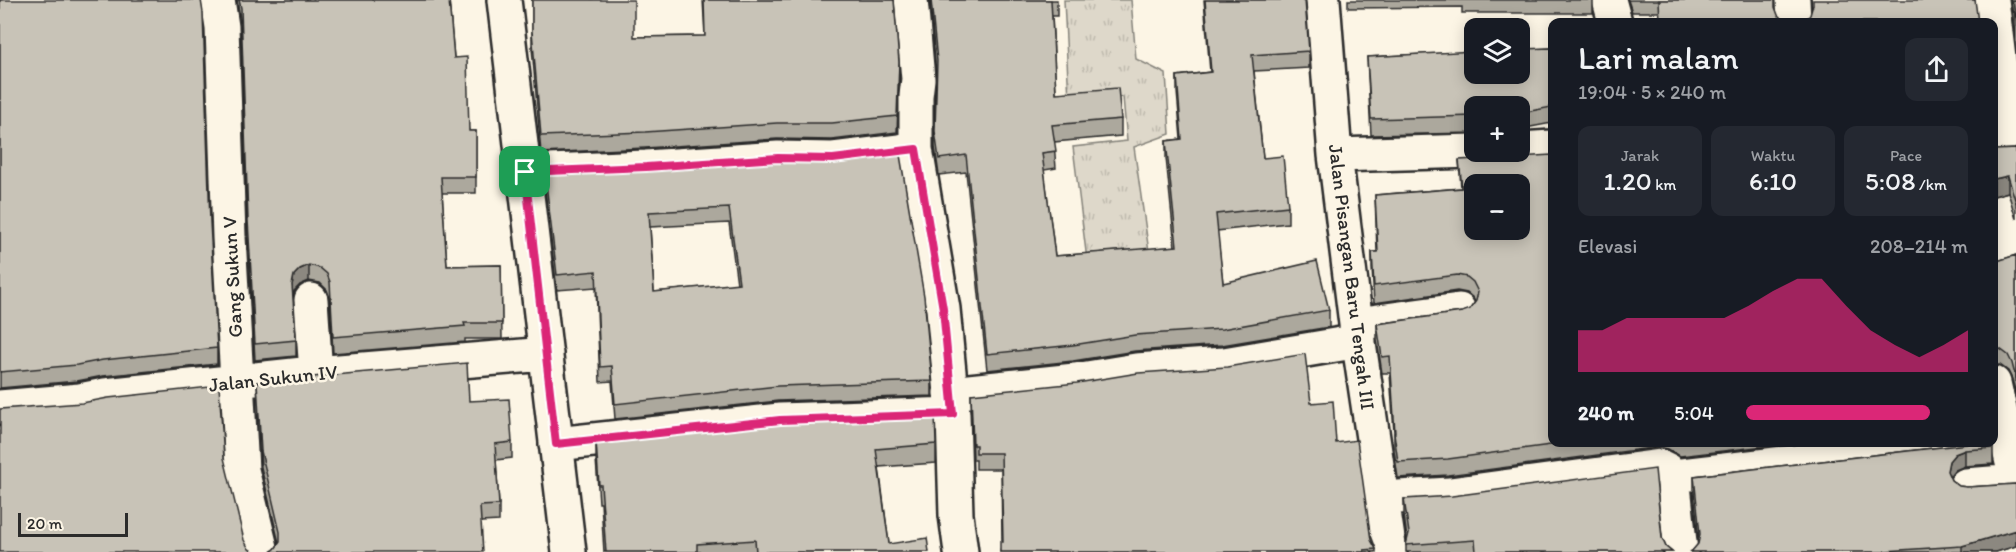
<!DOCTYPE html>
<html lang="id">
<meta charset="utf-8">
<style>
:root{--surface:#171b24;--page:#242831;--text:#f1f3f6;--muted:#9ea1a6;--accent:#db2777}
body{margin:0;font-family:Itim,sans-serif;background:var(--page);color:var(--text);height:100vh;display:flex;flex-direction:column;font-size:22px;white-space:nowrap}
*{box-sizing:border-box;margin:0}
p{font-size:20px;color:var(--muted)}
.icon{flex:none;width:33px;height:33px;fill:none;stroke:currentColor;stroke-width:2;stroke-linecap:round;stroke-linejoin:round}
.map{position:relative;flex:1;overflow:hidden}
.drawer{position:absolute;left:1548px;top:18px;width:450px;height:429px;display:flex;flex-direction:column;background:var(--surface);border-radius:12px;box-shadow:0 3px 15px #0003}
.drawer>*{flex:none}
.controls{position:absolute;left:1464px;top:18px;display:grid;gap:12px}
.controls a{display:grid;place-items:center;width:66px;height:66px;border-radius:12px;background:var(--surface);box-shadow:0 3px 15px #0003;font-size:30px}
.scale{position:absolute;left:18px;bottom:15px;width:110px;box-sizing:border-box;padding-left:6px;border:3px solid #2b2b2b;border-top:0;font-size:16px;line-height:21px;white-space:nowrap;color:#2b2b2b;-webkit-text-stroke:4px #fcf5e5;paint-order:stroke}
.pin{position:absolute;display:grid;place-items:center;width:51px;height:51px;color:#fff;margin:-26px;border-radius:12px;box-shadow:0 3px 9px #0006}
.round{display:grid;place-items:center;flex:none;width:63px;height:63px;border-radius:12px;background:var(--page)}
.head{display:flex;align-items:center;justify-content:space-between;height:102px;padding:0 30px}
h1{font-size:33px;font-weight:600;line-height:45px}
.figures{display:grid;grid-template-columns:repeat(3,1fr);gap:9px;height:102px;padding:6px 30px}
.figures div{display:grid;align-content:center;border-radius:12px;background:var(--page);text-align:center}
.figures b{font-size:26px;font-weight:600}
.figures small{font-size:16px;font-weight:400}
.figures p{font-size:16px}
.chart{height:168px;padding:12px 30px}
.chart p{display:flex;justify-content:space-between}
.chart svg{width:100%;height:108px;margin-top:6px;fill:var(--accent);opacity:.7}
ul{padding:0 30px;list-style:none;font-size:20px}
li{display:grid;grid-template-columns:96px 72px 1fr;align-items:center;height:45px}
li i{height:15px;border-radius:8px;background:var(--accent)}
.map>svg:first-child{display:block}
</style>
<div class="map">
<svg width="2016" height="552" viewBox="0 0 2016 552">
<defs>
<pattern id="grass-tufts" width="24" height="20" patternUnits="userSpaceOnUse" patternTransform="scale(1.5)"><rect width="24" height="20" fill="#ded8ca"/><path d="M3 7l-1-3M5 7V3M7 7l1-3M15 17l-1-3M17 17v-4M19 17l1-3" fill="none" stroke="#bfbaae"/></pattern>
</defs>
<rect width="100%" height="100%" fill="#fcf5e5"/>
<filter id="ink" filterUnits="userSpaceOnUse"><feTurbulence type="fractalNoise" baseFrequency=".0167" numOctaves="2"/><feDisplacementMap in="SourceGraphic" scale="12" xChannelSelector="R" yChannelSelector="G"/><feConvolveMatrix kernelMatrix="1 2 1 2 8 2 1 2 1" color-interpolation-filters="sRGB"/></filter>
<g filter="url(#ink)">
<path fill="url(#grass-tufts)" stroke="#84827a" stroke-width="1.5" d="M1064 0H1131L1136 59 1166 74 1170 134 1134 147 1150 259 1087 260 1073 147 1127 141 1123 97 1069 99Z"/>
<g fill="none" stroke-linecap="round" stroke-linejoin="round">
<defs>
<path id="minor" d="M218 0 222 27 229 237 242 470 262 552
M504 0 569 552
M911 0 918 79 916 96V149L943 309 953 414 956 515 961 552
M1323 0 1335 155 1356 324 1390 552
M1609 0 1615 22
M1793 0 1794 22
M1992 0 2007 126C2006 135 2003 139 1994 141
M1520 149 1552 147
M1335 155 1474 151
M525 172 646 167 778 158 833 159 916 149
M311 300 316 374
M1356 324 1459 310
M1994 383 2013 467 2016 471
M950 393 1075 380 1136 370 1224 364 1359 341
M0 407 80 400 105 395 303 374 546 354
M556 444 780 420 953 414
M1673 476 1965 442
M1966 485 2016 481
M1381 498 1450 494 1660 466 1668 470 1673 476 1681 552"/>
</defs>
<use href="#minor" stroke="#2b2b2b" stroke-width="38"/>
<use href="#minor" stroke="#fcf5e5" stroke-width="33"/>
</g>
<path fill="#aca89d" stroke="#2b2b2b" stroke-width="1.5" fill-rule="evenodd" d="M0 0 210 222 217 348V364L103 376 77 381 0 388Z
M237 0H449L454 58 469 131H476V193H442L447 266 501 265 502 339H465V342L333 353 330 298 327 290 320 283 309 281 300 285 294 291 293 297 296 340V356L255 360 248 236 241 24Z
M532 0 634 37 705 36 703 0H894L899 79 897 132 832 140 777 139 645 148 541 153 532 48Z
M930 0H1057V16H1052L1056 93 1121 119V136L1054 142 1056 168 1044 170 1055 256 1175 247 1166 158V141L1181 139 1177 92V76L1210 72 1204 0H1305L1309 51V68L1254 71 1263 158 1288 206V223L1217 231 1223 283 1329 310V327L1222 345 1135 351 1073 361 987 370 966 172 939 175 935 147 936 74Z
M1348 0H1593V13H1462V7L1348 8Z
M1628 0H1775L1659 12H1632Z
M2011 0H2016V43Z
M1552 48V123L1520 129V106H1474V133L1371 135 1367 57Z
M2016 149V219L2008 192 1994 196V150Z
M1459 160 1552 442H1799L1680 456 1668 449 1658 447 1448 475 1398 478 1394 450V433L1390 373H1382L1377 340V324L1462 312 1470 309 1475 302 1473 298 1467 293 1457 291 1374 303 1372 268V252H1377L1375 195 1461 188Z
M778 162 932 381V396L778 401 615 419 612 381 600 382 596 287 557 290 545 190V175L647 171ZM729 223 737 284 654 292 650 227Z
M2016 255V395L2012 379 2008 371 2000 365H1994V262Z
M257 382 469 401 512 442V458L496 460 499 505V521L481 522 275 549 279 543 261 467Z
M971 394 1311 403 1336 443 1376 549V552H1000L1002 542 1001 469H976V460H973Z
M596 441 936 444V463L879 467 889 544 929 552H604L601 503H599L596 459Z
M1967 444 1993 448V464L1965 466 1955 470 1950 477 1951 480 1959 486 1967 487 2016 484V546L1996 552H1690L1692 551 1698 544 1699 540 1694 492V476Z
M1404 499 1662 538 1666 547 1672 552H1406V545L1407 539 1404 515Z"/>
<path fill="#8c8880" stroke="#2b2b2b" stroke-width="1.5" d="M2008 176V192L1994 196V179Z
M309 265V281L300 285 294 291 292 301V285L294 275 300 269Z
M1965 450V466L1955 470 1949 478 1947 471 1949 461 1955 454Z
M2016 530V546L1996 552H1962V546Z"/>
<path fill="#c8c3b7" stroke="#2b2b2b" stroke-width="1.5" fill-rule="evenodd" d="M0 0H201L203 13 210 222 217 348 103 360 77 365 0 372Z
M239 0H449L454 58 467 57 469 131H476V177H441L447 266 501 265 502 323H464L465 326 333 337 330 282 327 274 320 268 309 265 300 269 294 275 292 285 296 340 255 344 248 220 241 8Z
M532 0H634V37L705 36 704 0H894L899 62 897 116 832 123H777L645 132 541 136 532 31Z
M931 0H1051L1056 93 1118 88 1121 119 1052 125 1056 151 1042 153 1055 256 1177 246 1166 141 1182 139 1177 76 1211 72 1205 0H1305L1309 51 1252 55 1263 158 1283 156 1288 206 1216 214 1223 283 1317 261 1329 310 1222 329 1135 335 1073 345 987 354 966 155 939 159 935 131 937 61Z
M1659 0H1775V7L1778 15 1786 22H1660Z
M1813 0H1975L1978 22H1801H1804L1810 15 1813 5Z
M2013 0H2016V27Z
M1552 48V107L1520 113V106H1474V116L1371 119 1367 57 1474 51V74H1520V49Z
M2016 149V203L2008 176 1994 179V150Z
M900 155 924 296 932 381 778 386 615 404 612 366 600 367 596 271 557 275 545 175 647 171 778 162 835 163ZM729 208 739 283 654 292 649 212Z
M1552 155V442H1573L1448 459 1398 462 1394 433H1395L1390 356 1382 357 1377 324 1462 312 1470 309 1476 301 1478 292 1473 282 1467 277 1457 275 1374 286 1372 252H1378L1375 195 1462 188 1459 160ZM1474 184H1520V230H1474Z
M2016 255V379L2012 363 2008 355 2000 349H1994V262Z
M1305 354 1311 403 1333 401 1336 443 1357 440 1371 540 1376 549 1364 550V552H1000V542H1003L1001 453H976V445H973L971 394 1077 383 1138 373 1227 367Z
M467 363 469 401 509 399 512 442 495 444 499 505 480 506 483 552H270L275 549 280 542V532L261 451 257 382Z
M219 386 224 458 244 540 249 549 254 552H0V409L82 403 108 398Z
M935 415 936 444 876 449 889 544 927 538 929 552H756L755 540 697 544V552H606L601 485H599L596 441 781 421Z
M1972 442H1992L1993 448 1965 450 1955 454 1949 461 1947 471 1951 480 1959 486 1967 487 2016 484V530L1962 546 1885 551V552H1690L1692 551 1698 544 1700 534 1694 476 1967 444Z
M1655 469 1662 538 1666 547 1672 552H1476L1475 540 1406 545 1409 533 1404 499 1452 496Z"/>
</g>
<g fill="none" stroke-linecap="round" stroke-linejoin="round" filter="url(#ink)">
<defs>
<path id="route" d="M916 149 943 309 953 414 780 420 556 444 525 172 646 167 778 158 833 159Z"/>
</defs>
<use href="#route" stroke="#fff" stroke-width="12"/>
<use href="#route" stroke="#db2777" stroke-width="8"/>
</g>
<g text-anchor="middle" stroke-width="5" stroke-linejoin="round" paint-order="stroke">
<g font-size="20" fill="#2b2b2b" stroke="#fcf5e5">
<text transform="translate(232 277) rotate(-93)" y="7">Gang Sukun V</text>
<text transform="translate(1352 277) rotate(83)" y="7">Jalan Pisangan Baru Tengah III</text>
<text transform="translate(273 378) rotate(-6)" y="7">Jalan Sukun IV</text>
</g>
</g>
</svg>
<div class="controls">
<a><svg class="icon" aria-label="layers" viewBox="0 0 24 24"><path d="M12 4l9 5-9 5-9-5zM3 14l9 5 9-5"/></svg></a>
<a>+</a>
<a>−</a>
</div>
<div class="scale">20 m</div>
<div class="pin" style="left:525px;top:172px;background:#1e9e55"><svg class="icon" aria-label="arrive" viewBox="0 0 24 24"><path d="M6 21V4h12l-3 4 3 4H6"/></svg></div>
<section class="drawer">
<div class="head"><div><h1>Lari malam</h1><p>19:04 · 5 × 240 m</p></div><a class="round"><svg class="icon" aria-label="share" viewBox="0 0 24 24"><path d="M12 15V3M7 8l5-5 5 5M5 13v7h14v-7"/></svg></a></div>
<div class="figures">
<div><p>Jarak</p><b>1.20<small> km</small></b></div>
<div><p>Waktu</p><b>6:10</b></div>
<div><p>Pace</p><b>5:08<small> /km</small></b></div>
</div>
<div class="chart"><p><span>Elevasi</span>208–214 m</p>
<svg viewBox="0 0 160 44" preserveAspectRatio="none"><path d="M0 44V27L10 27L20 22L30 22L40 22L50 22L60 22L70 17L80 11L90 6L100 6L110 17L120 27L130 33L140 38L150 33L160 27V44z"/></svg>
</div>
<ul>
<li><b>240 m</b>5:04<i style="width:83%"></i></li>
</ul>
</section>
</div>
